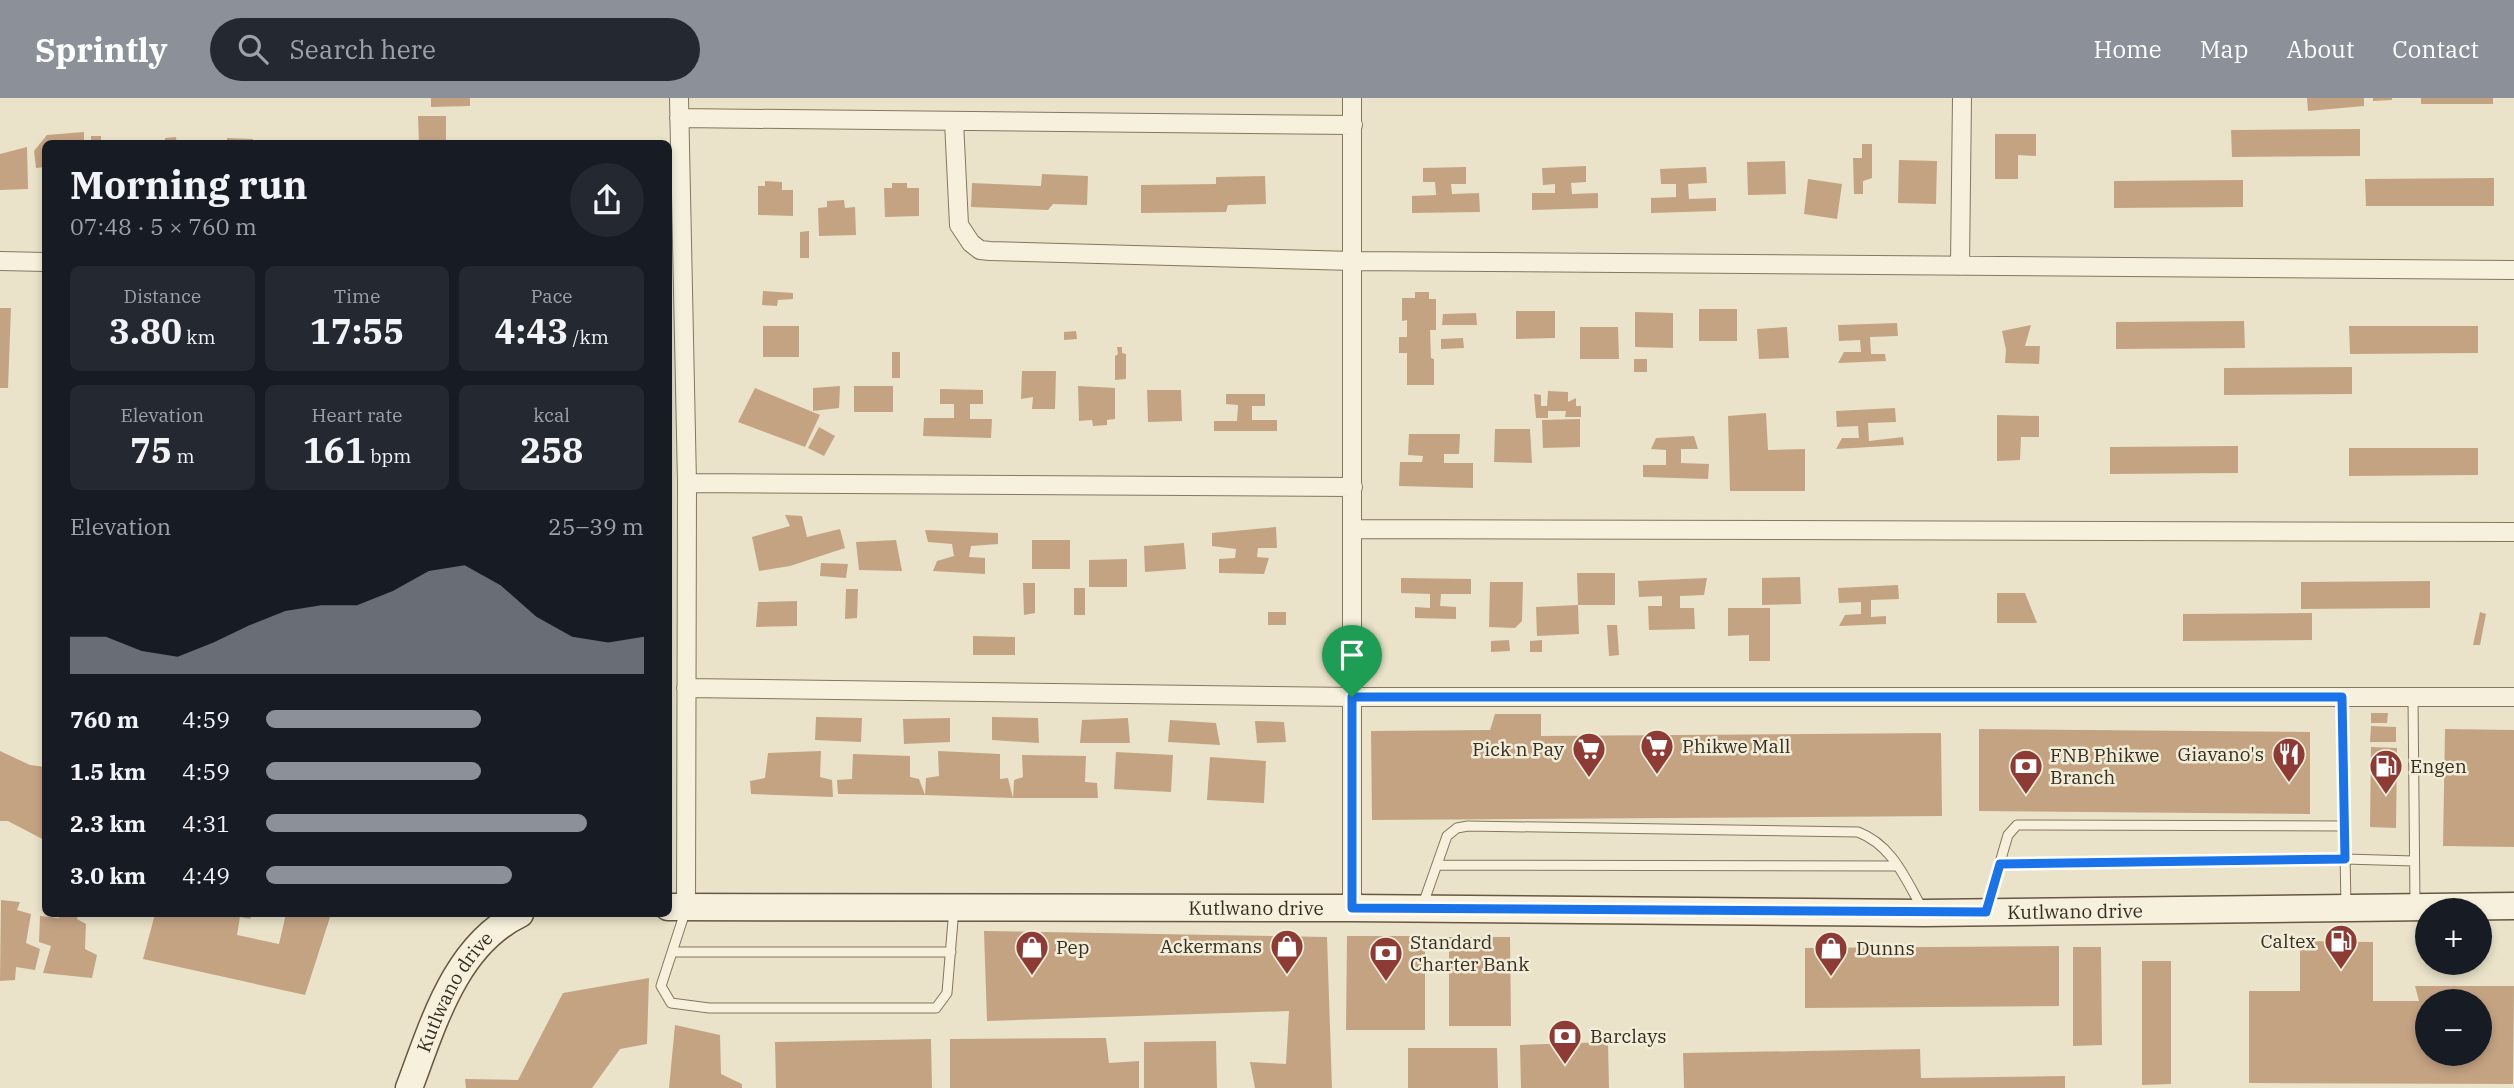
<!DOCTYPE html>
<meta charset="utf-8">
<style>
:root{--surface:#171b24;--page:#242831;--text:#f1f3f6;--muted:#9ea1a6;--accent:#8c9099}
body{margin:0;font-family:"IBM Plex Serif",serif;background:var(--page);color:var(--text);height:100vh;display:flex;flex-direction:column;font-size:26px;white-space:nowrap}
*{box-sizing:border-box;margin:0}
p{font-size:23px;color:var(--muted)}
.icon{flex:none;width:38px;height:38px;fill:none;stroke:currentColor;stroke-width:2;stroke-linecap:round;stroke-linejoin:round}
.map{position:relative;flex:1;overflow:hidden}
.side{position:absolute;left:42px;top:42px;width:630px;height:777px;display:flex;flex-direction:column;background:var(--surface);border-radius:10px;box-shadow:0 4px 10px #0003}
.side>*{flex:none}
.tools{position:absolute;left:2415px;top:800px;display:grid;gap:14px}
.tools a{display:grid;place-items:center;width:77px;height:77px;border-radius:50%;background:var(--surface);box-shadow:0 4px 10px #0003;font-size:35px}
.pin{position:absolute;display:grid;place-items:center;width:60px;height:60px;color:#fff;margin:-72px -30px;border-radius:50% 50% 50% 0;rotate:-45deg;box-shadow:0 0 7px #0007}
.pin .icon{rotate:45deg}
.round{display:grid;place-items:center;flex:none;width:74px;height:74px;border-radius:37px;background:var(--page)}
.headline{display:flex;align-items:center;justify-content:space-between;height:119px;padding:0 28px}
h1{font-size:38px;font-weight:700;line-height:52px}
.metrics{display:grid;grid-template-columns:repeat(3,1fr);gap:10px;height:119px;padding:7px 28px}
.metrics div{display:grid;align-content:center;border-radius:10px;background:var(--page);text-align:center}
.metrics b{font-size:35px;font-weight:700}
.metrics small{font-size:19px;font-weight:400}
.metrics p{font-size:19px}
.chart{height:196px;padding:14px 28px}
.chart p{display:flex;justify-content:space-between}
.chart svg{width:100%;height:126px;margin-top:7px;fill:var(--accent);opacity:.7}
ul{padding:0 28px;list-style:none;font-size:23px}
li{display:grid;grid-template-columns:112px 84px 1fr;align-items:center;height:52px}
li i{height:18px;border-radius:9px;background:var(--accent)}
header{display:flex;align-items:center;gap:42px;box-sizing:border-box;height:98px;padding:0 35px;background:var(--accent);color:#fff}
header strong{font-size:33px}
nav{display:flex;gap:38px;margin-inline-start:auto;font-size:24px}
.search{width:490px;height:63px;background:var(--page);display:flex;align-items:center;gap:18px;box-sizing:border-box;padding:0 24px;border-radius:38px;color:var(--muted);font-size:26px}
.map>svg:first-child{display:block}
</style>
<header>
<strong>Sprintly</strong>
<div class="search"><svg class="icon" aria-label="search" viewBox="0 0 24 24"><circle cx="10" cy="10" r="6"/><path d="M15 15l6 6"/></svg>Search here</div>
<nav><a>Home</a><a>Map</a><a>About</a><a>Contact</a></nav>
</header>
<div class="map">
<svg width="2514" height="990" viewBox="0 0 2514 990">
<rect width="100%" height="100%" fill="#eae3c9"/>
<path fill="#c4a383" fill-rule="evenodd" d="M431 0H470V8L431 9Z
M2307 0H2364V8L2308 13Z
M2373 0H2392V2L2373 3Z
M2421 0H2493V6H2421Z
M418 18H446V46H419Z
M2360 31V58L2232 59 2231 32Z
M84 34V46H46V69L36 70 34 53 47 37Z
M1995 36H2036V58L2018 57V81H1995Z
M91 38H101V46H91Z
M176 39 177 46H165V40Z
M227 40 253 41V46H227Z
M1862 46H1872V80L1863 83V96H1854L1853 60H1862Z
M27 49 28 91 0 92V56Z
M1899 62 1937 63 1936 106 1898 105Z
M1785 63 1786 96 1748 97 1747 64Z
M1586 68V84L1571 85 1572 96 1598 95V110L1532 112V95H1555V86L1543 87 1542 70Z
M1466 69V86H1451L1452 96 1479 95 1480 114 1412 115V98L1436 97 1435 84H1423V70Z
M1706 69 1707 85 1688 86 1689 101 1716 100V113L1651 115V100L1676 99V86H1661L1660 71Z
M1042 76 1088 78 1087 107 1053 106 1048 112 971 109 972 85 1041 88Z
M1265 78 1266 106 1228 107 1226 114 1141 115V87L1216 86V79Z
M2494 80V108H2366L2365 81Z
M1808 81 1842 86 1837 121 1804 116Z
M2243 82V109L2114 110V83Z
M765 83 782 84V92H793V118L758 117V88H765Z
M892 85H907V90H919V118L885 119 884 90H892Z
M844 102 845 110 855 109 856 137 819 138 818 110 827 109V103Z
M809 133V160H800V134Z
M763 193 793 195V201L778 202 777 208 762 207Z
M1415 194H1429V201H1436V232H1430L1431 260 1434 261V287H1407V255H1399V239H1407V222L1402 223V200H1415Z
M0 210H11L8 290H0Z
M1699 211H1737V243H1699Z
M1516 213H1555V240L1516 241Z
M1635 214 1673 215V250L1635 249Z
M1476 215 1477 227H1442L1443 216Z
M2244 223 2245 250 2116 251V224Z
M1897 225 1898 238 1870 239 1871 256H1885L1886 263 1838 265 1844 254H1861L1860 242 1839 243 1838 227Z
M2031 227 2025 248H2040L2039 266 2005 265 2006 252 2002 233Z
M763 228H799V259H763Z
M2349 228H2478V255L2350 256Z
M1580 229H1618L1619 261H1580Z
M1787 229 1789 260 1759 261 1757 231Z
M1076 233 1077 241 1064 242V234Z
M1463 240 1464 250 1441 251V241Z
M1117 249H1122V255L1126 256V281L1115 282V258L1118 256Z
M892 254H900V280H892Z
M1634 261H1647V274H1634Z
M2352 269V296L2224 297V270Z
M1022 273H1056L1055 311H1032L1033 299 1021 301Z
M840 288 839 310 813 313V290Z
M854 288H893V314H854Z
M1078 288 1115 290V321L1107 322V327L1093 328 1092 322 1079 323Z
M755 290 820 317 805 349 738 324Z
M940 291 983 292V306H970V321H992L991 340 923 338 924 320H954V306H940Z
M1147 292H1181L1182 323 1148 324Z
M1548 293 1568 294V304L1576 300V308H1581V319H1565L1566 313H1548V320H1536L1534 296 1541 297V308H1547Z
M1226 296H1265V308H1252V322H1277V333H1214V323H1237L1238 307 1226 306Z
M1895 310 1896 324 1868 325 1869 343 1903 339 1904 347 1836 351 1842 340H1859L1858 328 1837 329 1836 313Z
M1766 315 1768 352 1805 351V393H1730L1728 318Z
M1997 317 2039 318V339H2021L2020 362 1997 363Z
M1580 321V349L1543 350 1542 322Z
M819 329 835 338 824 358 808 350Z
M1495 331H1530L1532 365 1494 364Z
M1409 336H1460L1459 356H1444V365H1473V390L1399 388 1400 364H1422L1423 358 1408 357Z
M1694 338 1698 351H1681V365L1709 366 1708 381 1643 379V367H1666V352L1651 351 1656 340Z
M2238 348V375L2110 376V349Z
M2349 350H2478V377L2349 378Z
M785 417 802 418 807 439 840 431 845 450 790 468 759 473 752 439 790 428Z
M1276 429 1277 450H1258L1257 459 1269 460 1264 476 1219 475V461L1235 460 1236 451 1212 448V435Z
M925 432 998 435V446L971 448 969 459 985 460V476L933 473 937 463 954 458 952 446 928 444Z
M896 442 902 473 859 472 856 444Z
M1032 442H1070V471H1032Z
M1184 445 1186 471 1145 474 1144 448Z
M1127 461V489H1089V462Z
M821 465 848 466 846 480 820 478Z
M1577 475H1615V507H1578Z
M1800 479 1801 506 1762 507V480Z
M1401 480 1471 481V496H1441L1440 508 1456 509V521L1415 520V509L1430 510V496L1401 495Z
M1707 480 1704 497 1680 498V510H1694L1695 531 1649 532 1648 508H1662V498L1639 499 1638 483Z
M2430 483V510L2301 511V484Z
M1490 484H1523L1522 523 1515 530 1489 529Z
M1023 485H1035V515L1024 517Z
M1898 487 1899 501 1871 502V519L1886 518V526L1839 528 1845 517 1861 516V504L1839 505 1838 490Z
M1074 490H1085V517H1074Z
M846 491H858L857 520 845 521Z
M1997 495H2025L2037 525H1997Z
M797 503V528L756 529 758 504Z
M1578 507 1579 536 1537 538 1536 509Z
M1728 510H1770V563H1749V537L1728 538Z
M1268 514H1286V527H1268Z
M2480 514 2486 516 2480 547H2473Z
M2312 515V542L2183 543V516Z
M1607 527H1617L1619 557 1609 558Z
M973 538 1015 539V557H973Z
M1509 542 1510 553 1491 554V543Z
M1542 542V554H1530V543Z
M2371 615H2388L2387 625H2371Z
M1495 616H1541V638L1941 635 1942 718 1372 722 1371 633 1490 632Z
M816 619 862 620 861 644 815 642Z
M992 619 1038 620 1039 645 992 642Z
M950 620V644L904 646 903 621Z
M1128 620 1130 645H1080L1082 622Z
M1170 622 1216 625 1220 647 1168 644Z
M1255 623 1284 624 1286 644 1257 645Z
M2371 628 2396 629V644H2370Z
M1979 631 2310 634V716L1979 713Z
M2445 631 2514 632V749L2443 748Z
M2371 649 2397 650 2396 730 2370 729Z
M0 653 30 667 46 669V743L8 723H0Z
M821 653 820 679 832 682 833 699 751 696 750 683 765 680 768 655Z
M938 653 1000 656V681L1008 680 1013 700 925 697 926 680 939 678Z
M1116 654 1173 657 1171 694 1114 691Z
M853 656 910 658V679L919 681 925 697 838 696 837 682 852 681Z
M1022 657 1086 658 1085 684 1097 685 1098 700H1013L1014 682 1023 679Z
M1210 659 1266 663 1264 705 1207 702Z
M1 802 20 804 17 812 31 816 26 845 40 851 35 872 16 869 15 882 0 883Z
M59 816H78L77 821 86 826 85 851 97 857 92 880 43 875 51 848 39 844 40 818 59 820Z
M155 816H252L250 821 240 819 237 837 279 846 286 816H331L305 897 143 861Z
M984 833 1327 839 1332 990H1255L1250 964 1286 966 1289 913 987 923Z
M1347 838H1425V932H1346Z
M1449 839H1510L1511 928H1449Z
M2300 843 2373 844V903H2419L2415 888H2514L2513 986 2249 985V893H2300ZM2427 903H2480V956H2427Z
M2059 848V908L1805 910V850Z
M2073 849H2101L2102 947 2073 948Z
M2142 863H2171V986L2142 987Z
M649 880 647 946 620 951 592 990H466L465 981 518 982 563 895Z
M675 927 720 937 721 976 742 986V990H669Z
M1106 940 1109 965 1139 963V990H950V941Z
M931 941 932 990H776L775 944Z
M1216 943 1217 990H1144V944Z
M1608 944 1609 990H1521L1520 947Z
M1408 950H1497L1498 990H1408Z
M1920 951 1921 980 2065 978V990H1684L1683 955Z"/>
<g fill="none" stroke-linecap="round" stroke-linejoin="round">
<defs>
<path id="lane" d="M2342 599 2346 808
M2413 599 2415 807
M2000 766 2345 761 2414 763
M1437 767 1898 768
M1422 809 1447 738 1457 730 1468 728 1858 734C1892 747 1905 780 1922 810
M686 811 661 888 671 905 709 910H936L947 895 954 810
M1986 812 2008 737 2017 727 2344 728
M672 854H951"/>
<path id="street" d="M679 0 687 385 686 809
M679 20 1353 27
M954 23 959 127 971 145 980 152 990 153 1353 163 2514 172
M0 163 46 164
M1960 168 1962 0
M687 385 1353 389
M1352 431 2514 434
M686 590 1352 599H2514
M1352 810V0"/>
<g id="secondary">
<path id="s1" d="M668 809 1352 810 1924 815 2514 808"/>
<path id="s2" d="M409 990C433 927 455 847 520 816"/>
</g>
</defs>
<use href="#lane" stroke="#857660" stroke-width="11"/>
<use href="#street" stroke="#857660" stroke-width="20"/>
<use href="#secondary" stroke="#675743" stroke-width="29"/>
<use href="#lane" stroke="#f6f0dc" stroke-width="9"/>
<use href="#street" stroke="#f6f0dc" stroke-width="18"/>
<use href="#secondary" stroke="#f6f0dc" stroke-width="26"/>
</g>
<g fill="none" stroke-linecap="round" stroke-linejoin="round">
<defs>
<path id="route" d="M1352 599H2342L2345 761 2000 766 1986 814 1352 810Z"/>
</defs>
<use href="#route" stroke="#fff" stroke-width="14"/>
<use href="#route" stroke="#1a73e8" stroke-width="9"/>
</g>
<defs>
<symbol id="supermarket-pin" viewBox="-11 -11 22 30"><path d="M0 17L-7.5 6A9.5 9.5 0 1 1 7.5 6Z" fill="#8e3b36" stroke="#f2edd8"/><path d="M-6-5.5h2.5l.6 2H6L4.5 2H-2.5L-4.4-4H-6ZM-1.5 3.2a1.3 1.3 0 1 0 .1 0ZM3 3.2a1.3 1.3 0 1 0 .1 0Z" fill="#fff"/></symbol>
<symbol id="restaurant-pin" viewBox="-11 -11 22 30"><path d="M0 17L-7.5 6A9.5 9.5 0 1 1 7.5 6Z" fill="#8e3b36" stroke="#f2edd8"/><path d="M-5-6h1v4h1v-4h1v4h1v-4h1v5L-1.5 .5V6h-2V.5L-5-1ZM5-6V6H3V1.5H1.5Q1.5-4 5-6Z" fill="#fff"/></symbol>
<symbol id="bank-pin" viewBox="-11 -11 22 30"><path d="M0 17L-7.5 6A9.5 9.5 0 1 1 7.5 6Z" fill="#8e3b36" stroke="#f2edd8"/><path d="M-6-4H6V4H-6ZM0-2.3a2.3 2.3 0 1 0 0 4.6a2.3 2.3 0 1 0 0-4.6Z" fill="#fff"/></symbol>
<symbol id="fuel-pin" viewBox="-11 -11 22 30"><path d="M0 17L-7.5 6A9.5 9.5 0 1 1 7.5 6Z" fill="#8e3b36" stroke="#f2edd8"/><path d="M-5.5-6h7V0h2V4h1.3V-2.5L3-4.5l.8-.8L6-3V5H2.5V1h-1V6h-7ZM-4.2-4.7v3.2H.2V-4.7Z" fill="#fff"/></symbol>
<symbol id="shop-pin" viewBox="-11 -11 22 30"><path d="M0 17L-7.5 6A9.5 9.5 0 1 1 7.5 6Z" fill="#8e3b36" stroke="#f2edd8"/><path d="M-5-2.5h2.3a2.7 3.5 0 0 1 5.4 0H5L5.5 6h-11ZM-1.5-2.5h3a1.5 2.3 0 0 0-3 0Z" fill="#fff"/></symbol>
</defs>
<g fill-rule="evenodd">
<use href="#supermarket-pin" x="1638" y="629" width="38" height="52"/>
<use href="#supermarket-pin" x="1570" y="632" width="38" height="52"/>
<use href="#restaurant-pin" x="2270" y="637" width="38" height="52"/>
<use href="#bank-pin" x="2007" y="649" width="38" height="52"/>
<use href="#fuel-pin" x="2367" y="649" width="38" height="52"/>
<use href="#fuel-pin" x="2322" y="824" width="38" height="52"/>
<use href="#shop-pin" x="1268" y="829" width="38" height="52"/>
<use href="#shop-pin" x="1013" y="830" width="38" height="52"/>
<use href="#shop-pin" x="1812" y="831" width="38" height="52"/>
<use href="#bank-pin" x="1367" y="836" width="38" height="52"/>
<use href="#bank-pin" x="1546" y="919" width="38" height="52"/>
</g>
<g text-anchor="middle" stroke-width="5" stroke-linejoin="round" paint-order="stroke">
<g font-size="19" fill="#372d22" stroke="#f2edd8" text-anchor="start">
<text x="1682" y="655">Phikwe Mall</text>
<text x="1564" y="658" text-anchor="end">Pick n Pay</text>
<text x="2264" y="663" text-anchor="end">Giavano's</text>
<text x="2050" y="664">FNB Phikwe<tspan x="2050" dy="22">Branch</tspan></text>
<text x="2410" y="675">Engen</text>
<text x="2316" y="850" text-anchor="end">Caltex</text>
<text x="1410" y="851">Standard<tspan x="1410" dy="22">Charter Bank</tspan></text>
<text x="1262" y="855" text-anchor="end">Ackermans</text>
<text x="1056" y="856">Pep</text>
<text x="1856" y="857">Dunns</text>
<text x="1590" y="945">Barclays</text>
</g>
<g font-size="19" fill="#372d22" stroke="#f2edd8">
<text dy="7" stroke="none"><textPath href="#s1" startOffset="588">Kutlwano drive</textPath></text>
<text dy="7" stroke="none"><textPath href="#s1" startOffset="1407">Kutlwano drive</textPath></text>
<text dy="7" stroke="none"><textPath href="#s2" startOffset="107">Kutlwano drive</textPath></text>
</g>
</g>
</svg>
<div class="tools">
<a>+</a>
<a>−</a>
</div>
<div class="pin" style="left:1352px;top:599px;background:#1e9e55"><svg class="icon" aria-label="arrive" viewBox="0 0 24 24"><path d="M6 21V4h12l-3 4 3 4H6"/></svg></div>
<section class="side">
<div class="headline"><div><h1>Morning run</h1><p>07:48 · 5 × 760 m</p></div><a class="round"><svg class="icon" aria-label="share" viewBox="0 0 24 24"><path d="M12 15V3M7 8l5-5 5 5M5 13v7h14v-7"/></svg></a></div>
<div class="metrics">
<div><p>Distance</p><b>3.80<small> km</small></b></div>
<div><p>Time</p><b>17:55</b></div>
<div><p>Pace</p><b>4:43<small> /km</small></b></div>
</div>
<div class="metrics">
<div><p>Elevation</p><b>75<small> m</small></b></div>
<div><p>Heart rate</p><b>161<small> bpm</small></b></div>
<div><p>kcal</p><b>258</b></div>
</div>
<div class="chart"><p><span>Elevation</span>25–39 m</p>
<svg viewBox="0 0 160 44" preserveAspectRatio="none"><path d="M0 44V31L10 31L20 36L30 38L40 33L50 27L60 22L70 20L80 20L90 15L100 8L110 6L120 13L130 24L140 31L150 33L160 31V44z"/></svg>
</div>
<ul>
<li><b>760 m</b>4:59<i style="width:57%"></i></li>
<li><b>1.5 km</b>4:59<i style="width:57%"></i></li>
<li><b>2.3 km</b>4:31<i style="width:85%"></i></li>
<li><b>3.0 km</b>4:49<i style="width:65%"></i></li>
</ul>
</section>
</div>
